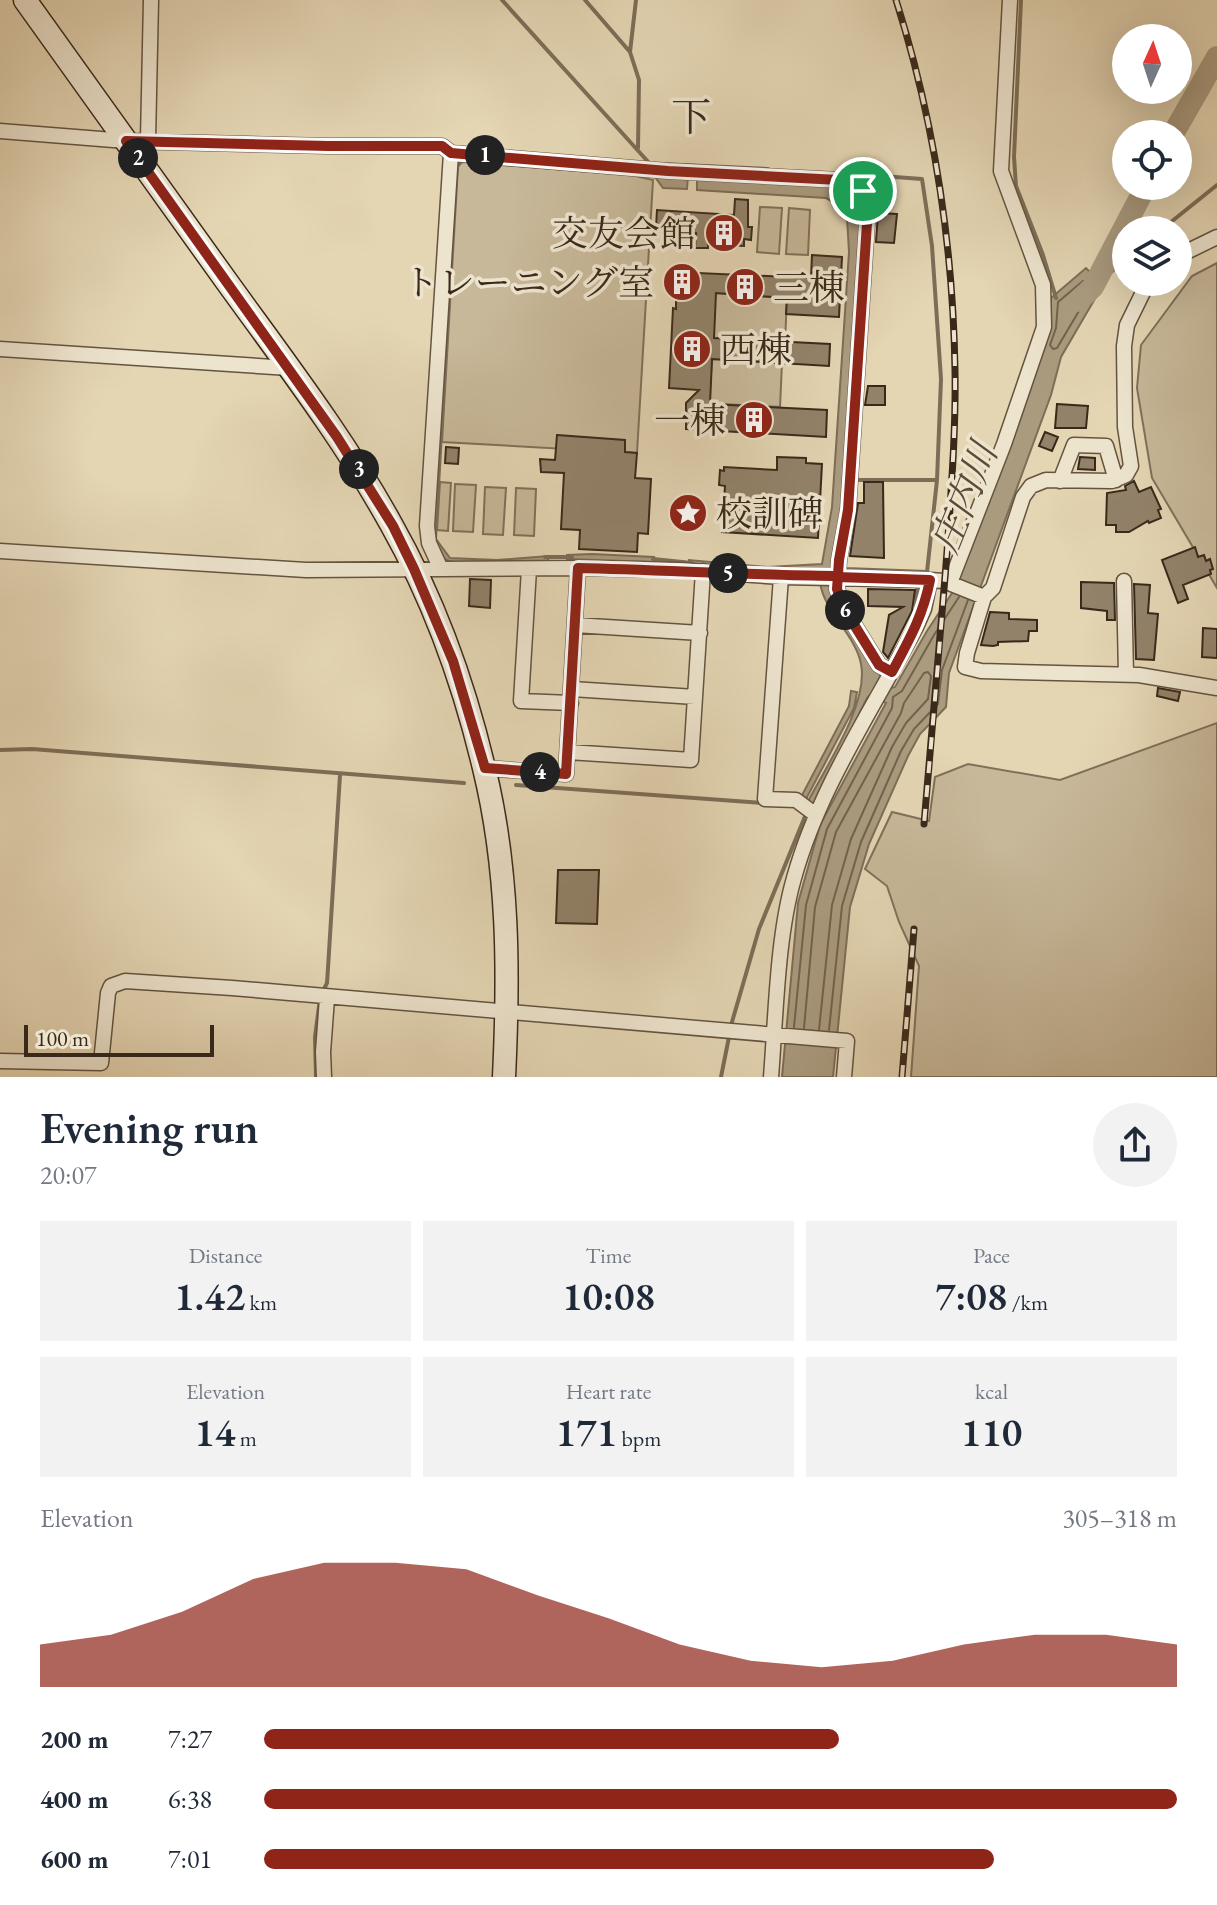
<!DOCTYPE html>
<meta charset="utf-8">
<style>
:root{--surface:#fff;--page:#f2f2f3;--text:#1f2937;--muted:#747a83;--accent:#8f2418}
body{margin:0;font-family:"EB Garamond","Noto Serif JP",serif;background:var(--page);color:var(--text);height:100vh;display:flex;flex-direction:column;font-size:30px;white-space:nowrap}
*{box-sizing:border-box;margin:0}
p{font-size:26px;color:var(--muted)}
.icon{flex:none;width:44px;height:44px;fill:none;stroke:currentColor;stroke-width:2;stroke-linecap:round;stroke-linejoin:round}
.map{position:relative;height:1077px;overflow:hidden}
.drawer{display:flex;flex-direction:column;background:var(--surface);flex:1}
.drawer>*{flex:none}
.needle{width:52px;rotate:3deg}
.tools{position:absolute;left:1112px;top:24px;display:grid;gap:16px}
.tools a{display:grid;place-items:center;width:80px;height:80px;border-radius:50%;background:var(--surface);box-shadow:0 8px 32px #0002;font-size:40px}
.scale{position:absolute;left:24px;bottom:20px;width:190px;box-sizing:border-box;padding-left:8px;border:4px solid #3a291a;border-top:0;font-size:22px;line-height:28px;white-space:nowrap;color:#3a291a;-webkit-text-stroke:6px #ede4ce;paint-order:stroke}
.pin{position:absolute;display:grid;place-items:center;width:68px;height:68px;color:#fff;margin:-34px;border:4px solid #fff;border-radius:50%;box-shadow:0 2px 8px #0007}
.km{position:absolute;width:40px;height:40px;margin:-20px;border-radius:50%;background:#222;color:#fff;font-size:22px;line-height:40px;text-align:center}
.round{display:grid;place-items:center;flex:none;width:84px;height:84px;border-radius:42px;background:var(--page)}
.summary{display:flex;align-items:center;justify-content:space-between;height:136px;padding:0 40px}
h1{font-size:44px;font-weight:600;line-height:60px}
.figures{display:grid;grid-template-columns:repeat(3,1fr);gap:12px;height:136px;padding:8px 40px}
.figures div{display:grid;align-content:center;border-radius:0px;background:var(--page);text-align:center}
.figures b{font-size:40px;font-weight:600}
.figures small{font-size:22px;font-weight:400}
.figures p{font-size:22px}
.chart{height:224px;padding:16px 40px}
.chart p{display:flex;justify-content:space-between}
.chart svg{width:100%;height:144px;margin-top:8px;fill:var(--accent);opacity:.7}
ul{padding:0 40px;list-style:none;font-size:26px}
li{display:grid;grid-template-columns:128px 96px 1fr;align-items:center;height:60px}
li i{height:20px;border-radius:10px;background:var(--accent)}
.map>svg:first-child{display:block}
</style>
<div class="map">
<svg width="1217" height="1077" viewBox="0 0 1217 1077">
<rect width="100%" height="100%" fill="#e4d5b3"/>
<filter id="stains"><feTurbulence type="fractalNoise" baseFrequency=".0025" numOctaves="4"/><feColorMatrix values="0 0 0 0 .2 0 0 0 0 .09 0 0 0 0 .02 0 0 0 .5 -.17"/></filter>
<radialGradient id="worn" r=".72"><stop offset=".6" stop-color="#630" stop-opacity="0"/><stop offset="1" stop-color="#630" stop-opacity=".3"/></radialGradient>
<path fill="#c7b899" stroke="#80705a" stroke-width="2" d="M462 162 631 175 653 180 637 453 442 442 458 167Z
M760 207 782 208 779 254 757 252Z
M789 208 810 210 808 255 786 254Z
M1217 263V588L1152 478 1137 388 1141 345 1192 276Z
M699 292 787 298 785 342 714 338Z
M712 359 782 363 780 407 703 403 710 390Z
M440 482 451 483 448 531 437 530Z
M455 484 476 485 473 532 453 531Z
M485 487 506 488 503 535 483 534Z
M516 488 536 489 534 536 514 535Z
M1217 723V1077H911L919 966 899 922 887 886 865 869 892 812 929 821 935 777 968 764 1060 780Z"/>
<path fill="#aa9b7f" stroke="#7d6d57" stroke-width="2" d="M458 157 649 173 647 165H663L669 175 688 176 687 189 663 188 655 177 469 160 462 161 457 167 436 539 450 558 497 560 548 556V561C525 562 469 568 449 561 441 558 437 549 433 541L454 160Z
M697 176 847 185 862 200 843 506 833 569 879 668 880 677 891 688 895 687 927 631 952 593 970 552 1048 327 1051 298 1086 268 1103 285 1061 357 1051 395 949 673 946 707 920 734 908 756 869 844 850 907 833 1077H782L798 903 820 825 886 703 870 695 867 698 812 808 806 805C825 768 869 704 861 664 855 631 815 606 820 570L769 571 689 564V560L768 567 822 564 832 507 849 252 847 217 839 205 826 198 697 190Z
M592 554 654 557 655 562 567 559V555Z
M851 691 857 692 854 708 805 801 800 799 849 706Z"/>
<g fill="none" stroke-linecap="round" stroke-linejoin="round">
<path stroke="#72624c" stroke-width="2" d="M1083 281H1088L1092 289 1057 348 1053 349 1050 345 1056 328 1058 302Z
M794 1027 806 905 827 829 892 708 893 697 902 691 934 635 959 597
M804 1028 815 907 836 832 901 713 904 703 924 673 928 672 931 676 928 699 906 723 892 747 851 839 832 905 819 1030
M829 1030 842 906 861 842 901 751 914 729 938 704 942 670 968 600"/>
<path stroke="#7d6d57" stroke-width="4" d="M502 0 651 165
M585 0 630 52
M636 0 630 52 639 80 638 148
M1021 0 1014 157 1016 186 1043 255 1056 298
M661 164 768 169
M840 173 922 179 932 246 941 379 937 480 927 572 846 569 843 564
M874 208 876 176
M1161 230 1217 185
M1097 284 1126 259
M856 480H937
M545 557H572
M653 559 692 563
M915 615 918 584
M0 750 32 749 464 783
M516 785 763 803
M323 991 327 983 328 968 340 775
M316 1077 315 1037 320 999
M721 1077 732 1022 759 929 806 814"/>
<path stroke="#aa9b7f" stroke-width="22" d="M1173 134 1217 57
M1078 301 1093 287 1146 186"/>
</g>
<path fill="#92826a" stroke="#3a291a" stroke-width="2" d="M735 199 748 200V227H752L751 240 744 239V246L708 244V248H695L696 233 675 232 674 247 662 246 663 229 656 228 657 210 734 215Z
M878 213 897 214 894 243 876 242Z
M812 255 842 257 839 317 786 314 787 298 716 293 714 338 830 344 829 366 712 359 710 404 827 410 826 437 686 429V403L699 390 669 388 673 308 676 309V272L811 278Z
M868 386H885V405H865Z
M1057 404 1088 406 1086 428H1055Z
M1045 432 1058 437 1052 451 1039 446Z
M557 435 625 440V452L637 453 635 478 651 479 648 534 638 533 637 552 579 549 580 530 561 529 564 473 541 472 540 459 555 460Z
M446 447 459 448 458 464 445 463Z
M777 457 806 458V463L822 464 818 538 722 532 725 486 719 485 720 470 724 471V467L777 470Z
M1080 457 1095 458V470L1078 469Z
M1134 481 1139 492 1151 487 1161 509 1158 510 1161 518 1149 523 1148 521 1129 532H1116V525H1106L1107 493 1126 490 1125 486Z
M864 482H883L884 558 850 556 858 503H864Z
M1195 547 1198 557 1204 555 1206 561 1210 559 1213 569 1210 570 1211 574 1183 585 1188 599 1178 603 1162 560Z
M470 579 491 580 490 608 469 606Z
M1081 582 1114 583 1115 620H1107V611L1081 608Z
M1134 584 1150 585 1148 613 1158 614 1154 660 1136 659Z
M868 589 915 590 912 611 888 658 883 652 889 615 903 607 868 606Z
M990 612 1009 613V619L1037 620V631H1029L1028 641 998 642V645L993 646 981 645Z
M1203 628 1217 629V658L1202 657Z
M1158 688 1180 692 1178 701 1157 696Z
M558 870H599L597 924 556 923Z"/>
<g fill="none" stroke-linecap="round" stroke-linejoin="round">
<defs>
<path id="minor" d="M0 131 126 141 328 146H442L451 153 668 171 839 180 849 182 863 191 868 208 848 510 839 560 837 589 845 610 879 665 892 672
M148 140 151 0
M1178 256 1217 237
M0 349 289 368
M1060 481 1074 445 1106 446 1116 480
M0 551 306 570 578 568 678 570 781 577 930 580 944 581 984 597 993 588 1023 497 1031 486 1046 480 1112 481 1126 475 1131 466 1125 427 1124 346 1127 325 1148 282
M440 567 429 543 427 526 451 153
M529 569 521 701 571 703
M781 577 765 799 796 800 816 815
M1124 581 1126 675
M950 583 1004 444 1044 327 1043 285 1001 171 1010 0
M984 597 967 653 965 667 981 671 1139 675 1217 688
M575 625 700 633
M572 689 695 697
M568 752 691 760 703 571
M485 768 566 774 578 568
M0 1061 101 1063 108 993 111 986 125 981 232 988 847 1041 844 1077
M324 1077 323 1052 327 998
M771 1077C776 1015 777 937 794 878 819 788 873 709 916 627L924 609 930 580"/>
<path id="secondary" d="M25 0C92 94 160 188 227 282 284 361 344 439 391 524 434 600 464 684 484 768 509 870 509 973 504 1077"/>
</defs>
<use href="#minor" stroke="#645440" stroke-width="17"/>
<use href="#secondary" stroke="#3a291a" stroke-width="25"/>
<use href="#minor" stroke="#ede4ce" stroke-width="14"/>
<use href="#secondary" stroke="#ede4ce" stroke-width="22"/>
<defs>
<path id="rail" d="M896 0C934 120 953 245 955 370 956 431 951 492 947 552 940 643 932 734 924 824
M902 1077 914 929"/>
</defs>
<use href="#rail" stroke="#3a291a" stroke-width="7"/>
<use href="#rail" stroke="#ede4ce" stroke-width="4" stroke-dasharray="12" stroke-linecap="butt"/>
</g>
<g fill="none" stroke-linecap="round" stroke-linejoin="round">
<defs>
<path id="route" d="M863 191 849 182 839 180 668 171 451 153 442 146H328L126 141 337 437 393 526 414 569 453 661 485 768 566 774 578 568C664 570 749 575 834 576L836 577 930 580C923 616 909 640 892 672L879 665 845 610 837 589 839 560 848 510 868 208 863 191"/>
</defs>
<use href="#route" stroke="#fff" stroke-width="16"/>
<use href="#route" stroke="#8f2418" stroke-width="10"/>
</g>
<defs>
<symbol id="building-disc" viewBox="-11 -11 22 22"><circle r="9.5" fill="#8f2418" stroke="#ede4ce"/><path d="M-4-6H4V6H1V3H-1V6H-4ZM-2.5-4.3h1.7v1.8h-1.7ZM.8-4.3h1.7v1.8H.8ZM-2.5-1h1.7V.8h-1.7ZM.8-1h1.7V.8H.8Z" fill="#fff"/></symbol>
<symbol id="sight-disc" viewBox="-11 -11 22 22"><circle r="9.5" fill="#8f2418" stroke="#ede4ce"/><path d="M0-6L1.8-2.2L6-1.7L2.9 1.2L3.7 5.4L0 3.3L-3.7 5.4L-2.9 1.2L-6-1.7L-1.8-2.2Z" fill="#fff"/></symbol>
</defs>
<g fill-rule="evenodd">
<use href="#building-disc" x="702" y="211" width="44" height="44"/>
<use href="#building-disc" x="660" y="260" width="44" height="44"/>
<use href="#building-disc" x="723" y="265" width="44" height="44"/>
<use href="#building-disc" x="670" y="327" width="44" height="44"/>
<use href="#building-disc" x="732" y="398" width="44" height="44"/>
<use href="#sight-disc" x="666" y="491" width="44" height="44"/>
</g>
<g text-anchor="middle" stroke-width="7" stroke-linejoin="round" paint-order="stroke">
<g font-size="36" fill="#3a291a" stroke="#ede4ce" text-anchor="end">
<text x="696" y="246">交友会館</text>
<text x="654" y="295">トレーニング室</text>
<text x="773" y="300" text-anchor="start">三棟</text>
<text x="720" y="362" text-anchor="start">西棟</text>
<text x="726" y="433">一棟</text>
<text x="716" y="526" text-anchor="start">校訓碑</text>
</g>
<g font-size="38" font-style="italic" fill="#5c4b38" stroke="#ede4ce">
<text transform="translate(964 498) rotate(-68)" y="13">庄内川</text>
</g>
<g font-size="40" fill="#3a291a" stroke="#ede4ce">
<text x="691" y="131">下</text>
</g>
</g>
<rect width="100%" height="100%" filter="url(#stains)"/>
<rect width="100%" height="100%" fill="url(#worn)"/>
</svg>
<div class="tools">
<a><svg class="needle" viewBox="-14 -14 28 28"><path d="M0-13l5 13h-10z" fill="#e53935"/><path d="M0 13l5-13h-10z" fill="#747a83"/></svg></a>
<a><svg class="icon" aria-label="locate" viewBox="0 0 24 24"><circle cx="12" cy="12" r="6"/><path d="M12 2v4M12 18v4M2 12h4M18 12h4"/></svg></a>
<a><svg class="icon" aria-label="layers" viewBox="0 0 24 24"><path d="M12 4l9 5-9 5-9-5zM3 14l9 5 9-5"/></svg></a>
</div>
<div class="scale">100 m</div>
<div class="pin" style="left:863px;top:191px;background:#1e9e55"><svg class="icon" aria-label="arrive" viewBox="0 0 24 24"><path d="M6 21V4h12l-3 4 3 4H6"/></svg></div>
<b class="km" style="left:485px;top:155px">1</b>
<b class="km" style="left:138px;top:158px">2</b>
<b class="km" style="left:359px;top:469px">3</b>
<b class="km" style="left:540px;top:772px">4</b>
<b class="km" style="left:728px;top:573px">5</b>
<b class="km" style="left:845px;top:610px">6</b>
</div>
<section class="drawer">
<div class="summary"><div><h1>Evening run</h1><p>20:07</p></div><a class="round"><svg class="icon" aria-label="share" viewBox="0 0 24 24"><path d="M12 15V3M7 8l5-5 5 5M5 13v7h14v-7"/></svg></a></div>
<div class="figures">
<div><p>Distance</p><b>1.42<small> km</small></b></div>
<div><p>Time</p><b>10:08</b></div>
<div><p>Pace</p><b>7:08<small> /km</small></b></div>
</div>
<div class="figures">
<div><p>Elevation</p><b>14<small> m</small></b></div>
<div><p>Heart rate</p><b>171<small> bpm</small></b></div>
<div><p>kcal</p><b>110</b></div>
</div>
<div class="chart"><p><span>Elevation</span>305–318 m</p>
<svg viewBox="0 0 160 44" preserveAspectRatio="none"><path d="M0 44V31L10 28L20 21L30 11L40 6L50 6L60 8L70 16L80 23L90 31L100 36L110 38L120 36L130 31L140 28L150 28L160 31V44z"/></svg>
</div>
<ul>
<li><b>200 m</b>7:27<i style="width:63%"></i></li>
<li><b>400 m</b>6:38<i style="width:100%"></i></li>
<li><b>600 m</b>7:01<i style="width:80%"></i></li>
</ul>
</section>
